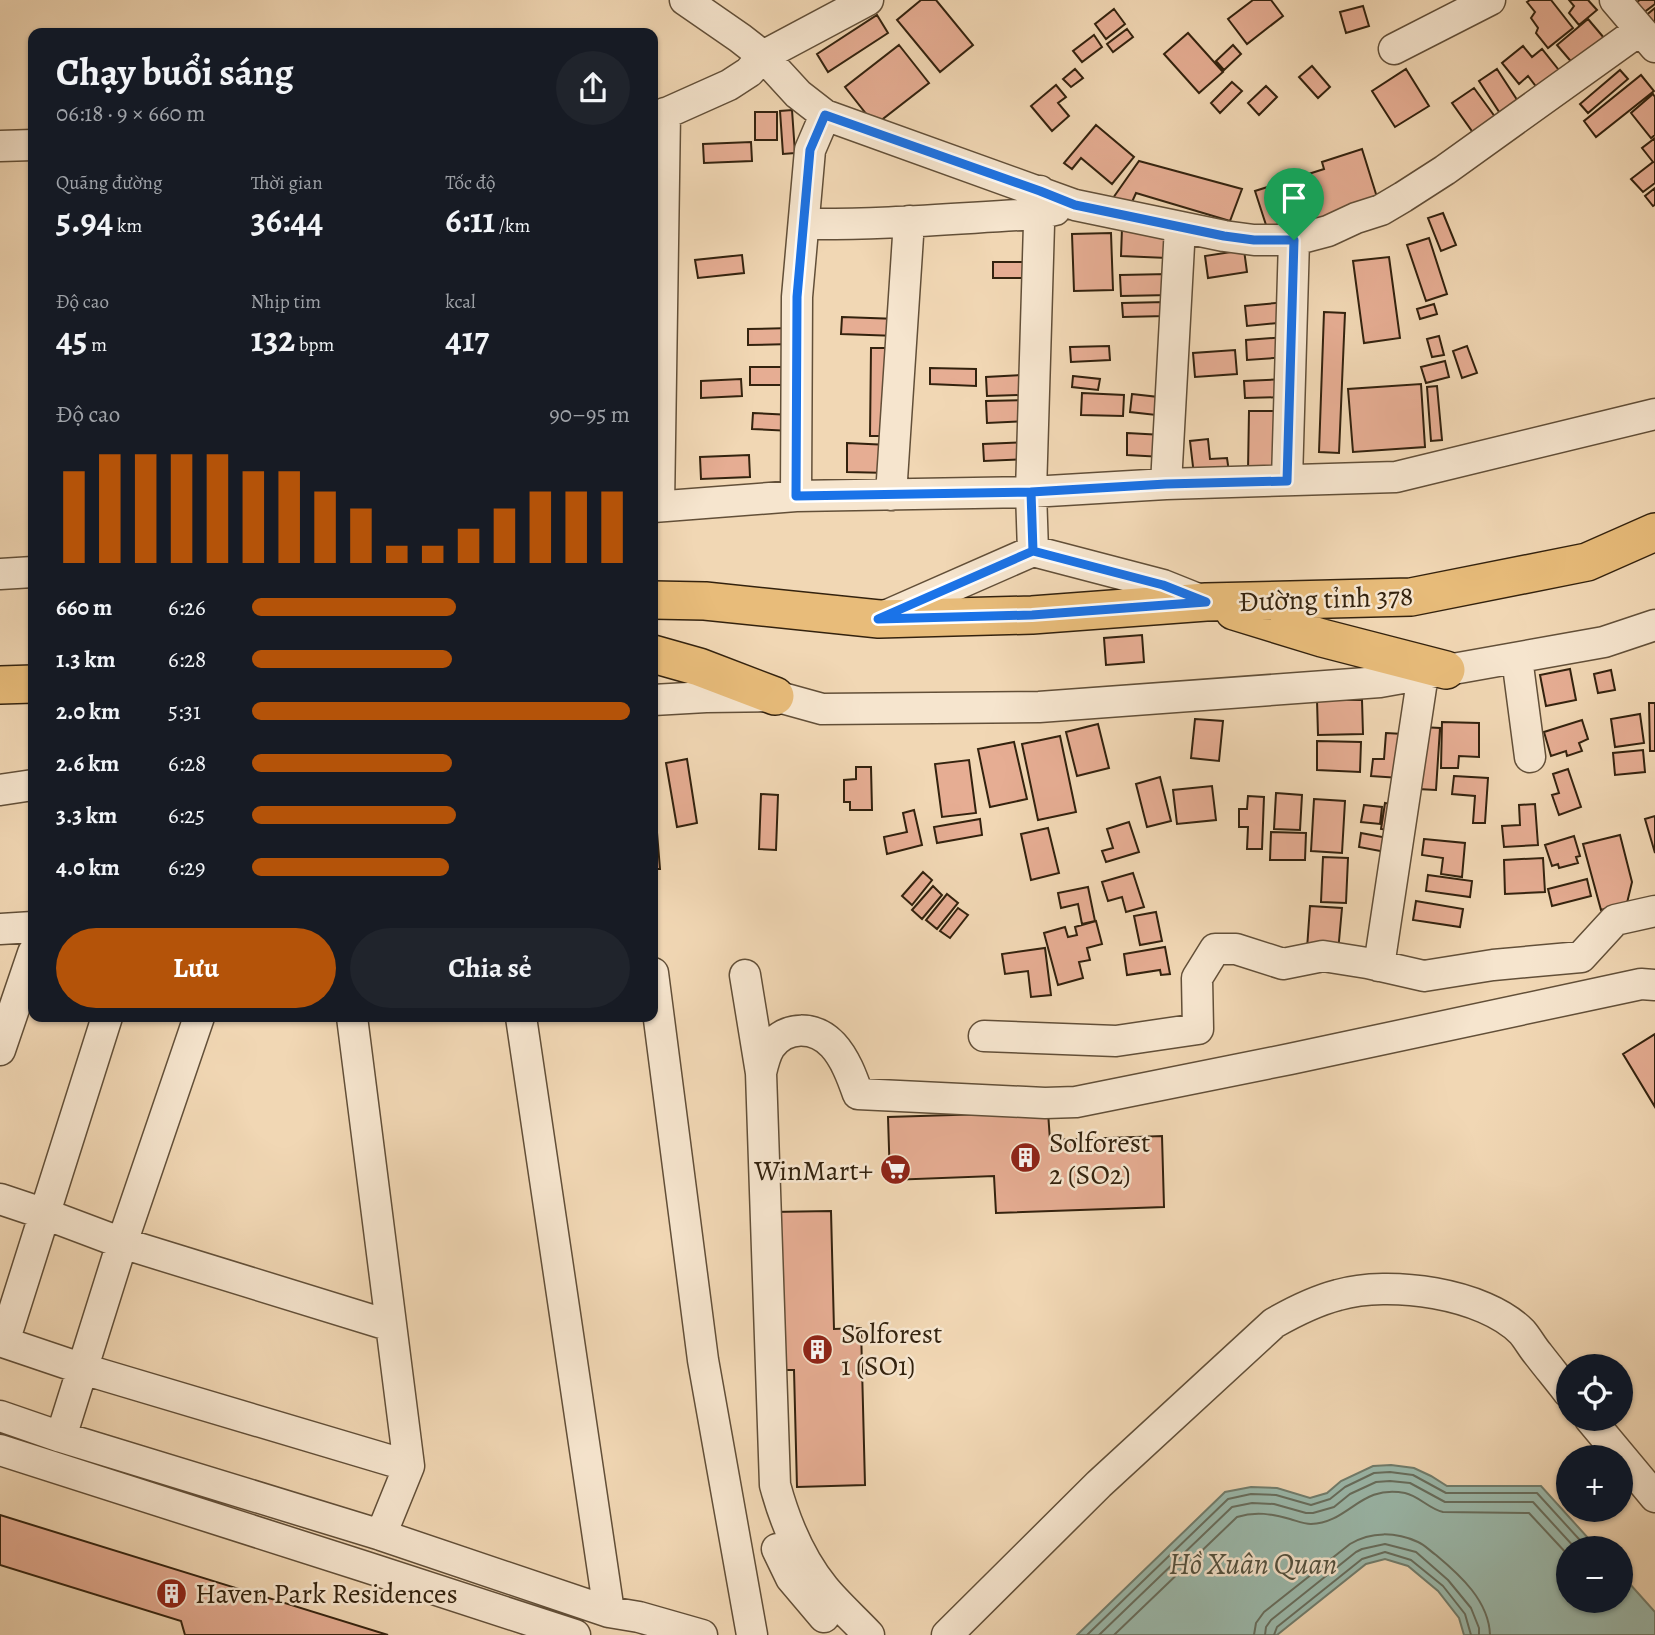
<!DOCTYPE html>
<html lang="vi">
<meta charset="utf-8">
<style>
:root{--surface:#171b24;--page:#20242c;--text:#f1f3f6;--muted:#9ea1a6;--accent:#b45309}
body{margin:0;font-family:Alegreya,serif;background:var(--page);color:var(--text);height:100vh;display:flex;flex-direction:column;font-size:26px;white-space:nowrap}
*{box-sizing:border-box;margin:0}
p{font-size:23px;color:var(--muted)}
.icon{flex:none;width:38px;height:38px;fill:none;stroke:currentColor;stroke-width:2;stroke-linecap:round;stroke-linejoin:round}
.map{position:relative;flex:1;overflow:hidden}
.details{position:absolute;left:28px;top:28px;width:630px;height:994px;display:flex;flex-direction:column;background:var(--surface);border-radius:14px;box-shadow:0 2px 5px #0004}
.details>*{flex:none}
.tools{position:absolute;left:1556px;top:1354px;display:grid;gap:14px}
.tools a{display:grid;place-items:center;width:77px;height:77px;border-radius:50%;background:var(--surface);box-shadow:0 2px 5px #0004;font-size:35px}
.pin{position:absolute;display:grid;place-items:center;width:60px;height:60px;color:#fff;margin:-72px -30px;border-radius:50% 50% 50% 0;rotate:-45deg;box-shadow:0 0 7px #0007}
.pin .icon{rotate:45deg}
.round{display:grid;place-items:center;flex:none;width:74px;height:74px;border-radius:37px;background:var(--page)}
.headline{display:flex;align-items:center;justify-content:space-between;height:119px;padding:0 28px}
h1{font-size:38px;font-weight:700;line-height:52px}
.figures{display:grid;grid-template-columns:repeat(3,1fr);gap:10px;height:119px;padding:7px 28px}
.figures div{display:grid;align-content:center}
.figures b{font-size:35px;font-weight:700}
.figures small{font-size:19px;font-weight:400}
.figures p{font-size:19px}
.chart{height:196px;padding:14px 28px}
.chart p{display:flex;justify-content:space-between}
.chart svg{width:100%;height:126px;margin-top:7px;stroke:var(--accent);stroke-width:6}
.cta{display:flex;gap:14px;margin-top:auto;padding:14px 28px}
.cta a{flex:1;height:80px;border-radius:42px;background:var(--accent);color:#fff;font-size:28px;font-weight:700;line-height:80px;text-align:center}
.cta a+a{background:var(--page);color:var(--text)}
ul{padding:0 28px;list-style:none;font-size:23px}
li{display:grid;grid-template-columns:112px 84px 1fr;align-items:center;height:52px}
li i{height:18px;border-radius:9px;background:var(--accent)}
.map>svg:first-child{display:block}
</style>
<div class="map">
<svg width="1655" height="1635" viewBox="0 0 1655 1635">
<rect width="100%" height="100%" fill="#f1d7b4"/>
<filter id="stains"><feTurbulence type="fractalNoise" baseFrequency=".00286" numOctaves="4"/><feColorMatrix values="0 0 0 0 .2 0 0 0 0 .09 0 0 0 0 .02 0 0 0 .5 -.17"/></filter>
<radialGradient id="worn" r=".72"><stop offset=".6" stop-color="#630" stop-opacity="0"/><stop offset="1" stop-color="#630" stop-opacity=".3"/></radialGradient>
<path fill="#9bbaad" stroke="#717d6d" stroke-width="2" d="M1391 1465 1414 1468 1431 1476 1447 1486H1541L1598 1549H1568V1601H1620L1621 1574 1655 1612V1635H1464L1459 1618 1438 1591 1408 1566 1385 1559 1366 1564 1277 1635H1077L1225 1492 1251 1487 1277 1488 1310 1498 1327 1493 1341 1481 1373 1466Z"/>
<g fill="none" stroke-linecap="round" stroke-linejoin="round">
<path stroke="#676e5e" stroke-width="2" d="M1087 1635 1228 1499 1251 1494 1276 1495 1311 1505 1330 1499 1345 1487 1374 1473 1390 1472 1413 1475 1446 1493H1537L1588 1549
M1099 1635 1232 1507 1252 1503 1274 1504 1306 1513H1313L1334 1507 1350 1494 1376 1482 1390 1481 1410 1483 1445 1502H1533L1576 1549
M1114 1635 1237 1517C1256 1511 1272 1514 1290 1519 1297 1521 1304 1524 1311 1524 1349 1523 1360 1484 1405 1493 1419 1496 1429 1509 1443 1512L1529 1513 1568 1555
M1254 1635 1256 1623 1264 1612 1350 1544C1371 1531 1396 1532 1418 1542 1425 1545 1430 1551 1436 1555 1460 1575 1489 1601 1490 1635
M1265 1635 1266 1627 1271 1620 1356 1552 1362 1549 1385 1544 1416 1552 1448 1580 1471 1608 1479 1628V1635
M1274 1635 1277 1627 1362 1559 1385 1552 1411 1560 1443 1586 1465 1614 1471 1635"/>
</g>
<path fill="#e6ad93" stroke="#33220e" stroke-width="2" d="M921 0H936L973 45 940 72 897 20Z
M1253 0H1271L1283 16 1247 44 1228 19Z
M1530 0H1551L1573 28 1548 48 1536 33 1538 28 1531 18 1535 12 1527 2Z
M1569 0H1588L1597 10 1579 25 1569 13 1574 6Z
M1640 0H1655V4L1643 13 1635 3Z
M1363 6 1369 26 1346 33 1340 12Z
M1655 8V30L1644 17Z
M1114 9 1125 24 1106 39 1095 24Z
M877 15 888 33 828 72 817 54Z
M1588 19 1610 45 1580 72 1557 45Z
M1127 29 1133 37 1113 52 1107 44Z
M1188 33 1223 72 1199 93 1164 54Z
M1094 35 1102 47 1082 62 1073 51Z
M899 45 929 83 875 125 845 87Z
M1233 45 1241 54 1224 70 1216 61Z
M1523 46 1532 57 1542 49 1566 79 1544 97 1528 76 1519 84 1502 63Z
M1312 66 1330 87 1318 98 1299 77Z
M1075 69 1083 78 1071 87 1063 79Z
M1406 69 1429 106 1395 127 1372 91Z
M1497 69 1523 109 1505 121 1479 81Z
M1620 70 1628 79 1588 113 1580 104Z
M1641 75 1654 91 1596 137 1584 121Z
M1232 82 1242 91 1220 113 1211 103Z
M1056 85 1066 97 1058 103 1069 116 1052 131 1031 106Z
M1266 86 1277 97 1259 115 1248 103Z
M1474 88 1501 125 1479 141 1452 103Z
M1653 94 1655 97V135L1651 138 1631 113Z
M792 110 795 153 783 154 780 111Z
M755 112H777V140H755Z
M1096 125 1134 157 1112 184 1081 158 1072 169 1064 163Z
M1655 138V183L1643 192 1631 179 1653 162 1642 148Z
M751 142 752 161 704 163 703 144Z
M1362 149 1381 210 1310 229 1305 215 1267 228 1255 191 1324 169 1322 162Z
M1139 161 1242 189 1230 221 1136 193 1132 202 1113 198Z
M1655 188V205L1653 206 1645 196Z
M1443 213 1456 245 1441 251 1428 218Z
M1122 228 1168 229 1167 258 1121 256Z
M1111 233 1113 290 1074 291 1072 234Z
M1429 238 1447 294 1426 301 1407 245Z
M1244 250 1247 272 1208 278 1205 256Z
M742 255 744 273 698 278 695 260Z
M1389 257 1400 338 1364 343 1353 261Z
M993 262H1032V278H993Z
M1168 274 1169 295 1121 296 1120 275Z
M1165 302V316L1123 317 1122 303Z
M1287 302 1288 322 1247 326 1245 306Z
M1434 304 1437 314 1420 319 1417 309Z
M1324 312 1345 313 1339 453 1319 452Z
M842 317 898 319 897 336 841 334Z
M791 328 792 344 748 345V329Z
M1439 336 1444 355 1432 357 1427 339Z
M1286 337 1288 357 1247 360 1246 340Z
M1109 346 1110 360 1071 362 1070 347Z
M1467 346 1477 373 1462 378 1453 351Z
M871 348H892V436H870Z
M1235 350 1237 374 1195 377 1193 353Z
M1445 361 1449 377 1426 383 1421 367Z
M750 367H790V385H750Z
M930 368 976 369V386L930 384Z
M1022 375V395L987 396 986 377Z
M1073 376 1100 379 1098 390 1072 387Z
M741 379 742 396 701 398V381Z
M1285 379 1286 397 1245 398 1244 381Z
M1421 384 1425 447 1353 452 1348 389Z
M1437 386 1442 440 1431 441 1427 387Z
M1082 393 1124 395 1123 416 1081 415Z
M1132 394 1167 398 1165 416 1130 412Z
M1025 400 1026 421 987 423 986 401Z
M1249 411H1281L1280 472 1248 471Z
M753 413 792 415 791 431 752 429Z
M1127 433 1163 435V457L1127 455Z
M1208 439 1210 459 1227 458 1229 472 1194 475 1190 441Z
M1028 442V459L984 461 983 444Z
M847 443 889 445V473L847 472Z
M749 455 750 477 701 479 700 457Z
M1142 635 1144 662 1106 665 1104 638Z
M1570 669 1576 700 1546 706 1540 675Z
M1611 670 1615 690 1598 693 1594 674Z
M1317 700H1362L1363 734 1318 735Z
M1649 703H1655V751H1650Z
M1640 714 1644 743 1615 747 1611 719Z
M1195 719 1223 721 1219 761 1191 758Z
M1582 720 1588 739 1579 743 1582 751 1567 756 1566 751 1551 756 1544 732Z
M1442 722 1479 723V757L1459 756 1458 768H1441Z
M1098 724 1109 768 1077 776 1066 732Z
M1421 727 1440 728 1436 790 1418 789Z
M1386 733 1403 734 1400 778 1371 776 1373 759H1384Z
M1060 736 1076 812 1038 820 1022 744Z
M1317 741 1361 742 1360 772 1317 770Z
M1014 742 1027 799 990 807 978 749Z
M1643 750 1645 772 1615 775 1613 753Z
M687 759 697 823 677 827 666 763Z
M969 760 976 813 942 817 935 764Z
M856 767H871L872 810H850V802H844V780L856 779Z
M1568 769 1581 807 1559 815 1552 795 1559 793 1553 774Z
M1454 776 1488 778 1485 823H1473L1475 796 1452 794Z
M1160 777 1171 821 1147 827 1136 784Z
M653 784 660 869H653Z
M1212 786 1216 820 1177 824 1173 790Z
M1276 793 1302 795 1300 830 1274 829Z
M761 794 778 795 776 850 759 849Z
M1248 796 1264 797 1262 849H1247L1248 827H1239V809H1247Z
M1314 799 1345 801 1342 853 1311 851Z
M1385 803 1398 805 1394 831 1381 829Z
M1535 804 1538 845 1504 847 1502 826 1520 825 1519 805Z
M1364 805 1382 807 1380 824 1361 822Z
M914 810 922 845 887 854 884 837 907 832 903 813Z
M1655 816V853L1645 819Z
M980 819 982 835 937 843 934 827Z
M1129 822 1139 852 1106 862 1102 851 1113 848 1107 829Z
M1048 828 1059 873 1031 880 1021 834Z
M1271 832 1306 833 1305 860H1270Z
M1361 833 1393 839 1391 853 1359 847Z
M1620 835 1632 882 1627 903 1601 910 1583 844Z
M1574 836 1580 856 1576 857 1578 863 1559 868 1558 864 1552 866 1545 845Z
M1424 839 1465 843 1462 877 1441 874 1443 858 1422 855Z
M1323 857 1348 858 1346 903 1321 902Z
M1543 858 1545 892 1505 894 1504 860Z
M923 872 932 880 912 905 902 896Z
M1133 873 1144 907 1126 912 1122 897 1108 901 1102 882Z
M1428 875 1472 881 1470 897 1426 891Z
M1587 879 1591 896 1552 906 1548 889Z
M933 886 942 895 922 919 912 910Z
M1088 887 1095 921 1082 924 1078 904 1061 908 1058 893Z
M947 894 958 903 937 929 926 920Z
M1416 901 1463 909 1460 927 1413 920Z
M1310 906 1342 908 1338 952 1307 949Z
M958 908 968 915 950 938 940 931Z
M1156 912 1162 941 1140 945 1134 916Z
M1096 921 1102 944 1087 948 1090 960 1079 962 1083 978 1058 985 1044 933 1065 927 1068 937 1077 935 1075 927Z
M1165 947 1170 974 1161 975 1160 970 1127 975 1124 954Z
M1045 948 1051 995 1031 997 1028 971 1005 974 1002 954Z
M1655 1034V1107L1623 1054Z
M1048 1112 1050 1140 1162 1136 1164 1207 996 1213 994 1176 890 1180 888 1117Z
M831 1211 834 1329 861 1328 865 1485 797 1487 794 1370H774L771 1212Z
M0 1515 388 1635H185L181 1621 0 1565Z"/>
<g fill="none" stroke-linecap="round" stroke-linejoin="round">
<defs>
<path id="minor" d="M868 0 763 56 798 94 825 115 1075 205 1224 236 1254 240H1294L1328 231 1356 218 1381 210 1403 197 1445 170 1640 30
M1615 0 1655 47
M1394 49 1490 0
M653 119 729 85 749 72 763 56 740 38 685 0
M0 146 33 145
M804 224C882 225 960 218 1038 214L1055 210
M1287 480 1294 240
M1166 484 1180 227
M891 495 909 221
M796 496 797 297 810 150 825 115
M659 506 665 113
M653 507 796 496 1031 492 1166 484 1396 477 1655 414
M1033 551 1031 492 1040 191
M0 574 33 572
M885 616 1033 551 1163 585 1203 601
M1517 658 1530 757
M653 700 706 697 775 696 822 709 1039 707 1380 682 1604 642 1655 625
M0 790 33 785
M0 929 33 927
M1379 966 1423 674
M653 973 703 1360 752 1635
M745 975 761 1073
M352 1017 409 1466 381 1535
M521 1017 609 1612
M984 1036 1116 1041 1198 1029 1197 978 1215 949H1236L1283 964 1323 956 1367 963 1424 976 1493 965 1581 957 1615 920 1655 911
M0 1050 33 953
M0 1199 45 1214 122 1243 391 1326
M0 1341 83 1369 409 1466
M4 1342 107 1017
M0 1416 61 1437 381 1535 609 1612 639 1617 702 1635
M1590 1419 1655 1497
M61 1437 122 1243 199 1017
M0 1450 366 1567 575 1635
M777 1549 791 1578 824 1617
M869 1635C854 1619 837 1604 824 1588 799 1557 785 1522 775 1485L761 1073C763 1064 765 1055 770 1047 786 1025 815 1026 833 1045 845 1058 852 1077 858 1094L1045 1103 1076 1102 1290 1059 1641 984 1655 985
M947 1635 1099 1484 1274 1323C1295 1311 1315 1301 1338 1295 1389 1280 1484 1293 1522 1332 1528 1339 1532 1347 1538 1354 1548 1367 1558 1379 1568 1392"/>
<path id="major" d="M653 600 705 601 879 619 1032 615 1206 602 1411 597 1587 562 1655 532
M1234 611 1322 638 1446 670
M653 654 699 667 775 696
M0 685 33 684"/>
</defs>
<use href="#minor" stroke="#624f38" stroke-width="33"/>
<use href="#major" stroke="#33220e" stroke-width="40"/>
<use href="#minor" stroke="#f6e5ce" stroke-width="30"/>
<use href="#major" stroke="#e8bc7a" stroke-width="37"/>
</g>
<g fill="none" stroke-linecap="round" stroke-linejoin="round">
<defs>
<path id="route" d="M1294 240H1254L1224 236 1075 205 1040 191 825 115 810 150 797 297 796 496 1031 492 1033 551 1163 585 1206 602 1032 615 878 619 1033 551 1031 492 1166 484 1287 481 1294 240"/>
</defs>
<use href="#route" stroke="#fff" stroke-width="14"/>
<use href="#route" stroke="#1a73e8" stroke-width="9"/>
</g>
<defs>
<symbol id="building-disc" viewBox="-11 -11 22 22"><circle r="9.5" fill="#8f2418" stroke="#f6e5ce"/><path d="M-4-6H4V6H1V3H-1V6H-4ZM-2.5-4.3h1.7v1.8h-1.7ZM.8-4.3h1.7v1.8H.8ZM-2.5-1h1.7V.8h-1.7ZM.8-1h1.7V.8H.8Z" fill="#fff"/></symbol>
<symbol id="supermarket-disc" viewBox="-11 -11 22 22"><circle r="9.5" fill="#8f2418" stroke="#f6e5ce"/><path d="M-6-5.5h2.5l.6 2H6L4.5 2H-2.5L-4.4-4H-6ZM-1.5 3.2a1.3 1.3 0 1 0 .1 0ZM3 3.2a1.3 1.3 0 1 0 .1 0Z" fill="#fff"/></symbol>
</defs>
<g fill-rule="evenodd">
<use href="#building-disc" x="1008" y="1140" width="35" height="35"/>
<use href="#supermarket-disc" x="878" y="1152" width="35" height="35"/>
<use href="#building-disc" x="800" y="1332" width="35" height="35"/>
<use href="#building-disc" x="154" y="1576" width="35" height="35"/>
</g>
<g text-anchor="middle" stroke-width="5" stroke-linejoin="round" paint-order="stroke">
<g font-size="28" fill="#33220e" stroke="#f6e5ce">
<text transform="translate(1326 598) rotate(-2)" y="10">Đường tỉnh 378</text>
</g>
<g font-size="28" fill="#33220e" stroke="#f6e5ce" text-anchor="start">
<text x="1049" y="1152">Solforest<tspan x="1049" dy="32">2 (SO2)</tspan></text>
<text x="873" y="1180" text-anchor="end">WinMart+</text>
<text x="841" y="1343">Solforest<tspan x="841" dy="32">1 (SO1)</tspan></text>
<text x="195" y="1603">Haven Park Residences</text>
</g>
<g font-size="30" font-style="italic" fill="#52503e" stroke="#f6e5ce">
<text x="1253" y="1574">Hồ Xuân Quan</text>
</g>
</g>
<rect width="100%" height="100%" filter="url(#stains)"/>
<rect width="100%" height="100%" fill="url(#worn)"/>
</svg>
<div class="tools">
<a><svg class="icon" aria-label="locate" viewBox="0 0 24 24"><circle cx="12" cy="12" r="6"/><path d="M12 2v4M12 18v4M2 12h4M18 12h4"/></svg></a>
<a>+</a>
<a>−</a>
</div>
<div class="pin" style="left:1294px;top:240px;background:#1e9e55"><svg class="icon" aria-label="arrive" viewBox="0 0 24 24"><path d="M6 21V4h12l-3 4 3 4H6"/></svg></div>
<section class="details">
<div class="headline"><div><h1>Chạy buổi sáng</h1><p>06:18 · 9 × 660 m</p></div><a class="round"><svg class="icon" aria-label="share" viewBox="0 0 24 24"><path d="M12 15V3M7 8l5-5 5 5M5 13v7h14v-7"/></svg></a></div>
<div class="figures">
<div><p>Quãng đường</p><b>5.94<small> km</small></b></div>
<div><p>Thời gian</p><b>36:44</b></div>
<div><p>Tốc độ</p><b>6:11<small> /km</small></b></div>
</div>
<div class="figures">
<div><p>Độ cao</p><b>45<small> m</small></b></div>
<div><p>Nhịp tim</p><b>132<small> bpm</small></b></div>
<div><p>kcal</p><b>417</b></div>
</div>
<div class="chart"><p><span>Độ cao</span>90–95 m</p>
<svg viewBox="0 0 160 44" preserveAspectRatio="none"><path d="M5 44V12M15 44V6M25 44V6M35 44V6M45 44V6M55 44V12M65 44V12M75 44V19M85 44V25M95 44V38M105 44V38M115 44V32M125 44V25M135 44V19M145 44V19M155 44V19"/></svg>
</div>
<ul>
<li><b>660 m</b>6:26<i style="width:54%"></i></li>
<li><b>1.3 km</b>6:28<i style="width:53%"></i></li>
<li><b>2.0 km</b>5:31<i style="width:100%"></i></li>
<li><b>2.6 km</b>6:28<i style="width:53%"></i></li>
<li><b>3.3 km</b>6:25<i style="width:54%"></i></li>
<li><b>4.0 km</b>6:29<i style="width:52%"></i></li>
</ul>
<div class="cta"><a>Lưu</a><a>Chia sẻ</a></div>
</section>
</div>
